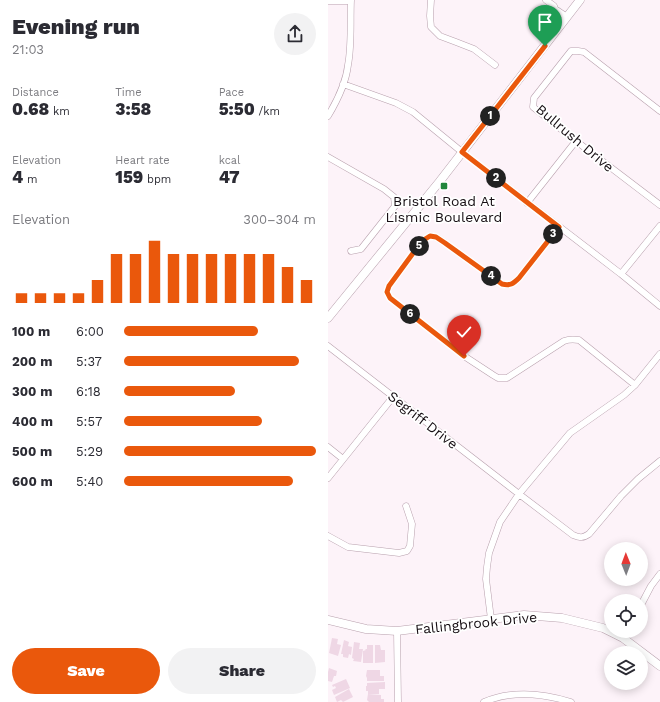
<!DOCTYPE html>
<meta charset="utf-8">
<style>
:root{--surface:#fff;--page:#f2f2f3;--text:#2b2b33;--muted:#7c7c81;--accent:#ea580c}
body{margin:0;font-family:"Work Sans",sans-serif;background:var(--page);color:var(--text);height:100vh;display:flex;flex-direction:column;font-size:15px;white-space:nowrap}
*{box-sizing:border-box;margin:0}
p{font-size:13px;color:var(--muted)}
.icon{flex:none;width:22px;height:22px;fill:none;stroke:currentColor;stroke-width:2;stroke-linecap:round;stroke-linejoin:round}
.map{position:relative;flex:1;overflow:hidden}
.drawer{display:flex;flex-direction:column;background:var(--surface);width:328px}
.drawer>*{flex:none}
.needle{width:26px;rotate:359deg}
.tools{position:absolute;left:276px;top:542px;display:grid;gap:8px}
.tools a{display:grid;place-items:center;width:44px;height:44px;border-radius:50%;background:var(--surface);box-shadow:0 2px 10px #0003;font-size:20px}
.pin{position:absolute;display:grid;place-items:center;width:34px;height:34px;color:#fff;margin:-41px -17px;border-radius:50% 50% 50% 0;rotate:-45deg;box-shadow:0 0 4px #0007}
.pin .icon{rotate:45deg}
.km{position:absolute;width:20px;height:20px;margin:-10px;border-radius:50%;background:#222;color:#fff;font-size:11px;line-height:20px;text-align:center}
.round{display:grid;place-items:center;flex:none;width:42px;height:42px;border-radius:21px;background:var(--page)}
.summary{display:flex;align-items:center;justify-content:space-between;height:68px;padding:0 12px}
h1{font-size:22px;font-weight:800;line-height:30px}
.figures{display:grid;grid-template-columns:repeat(3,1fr);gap:6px;height:68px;padding:4px 12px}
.figures div{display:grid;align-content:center}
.figures b{font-size:17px;font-weight:800}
.figures small{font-size:11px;font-weight:400}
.figures p{font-size:11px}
.chart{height:112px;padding:8px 12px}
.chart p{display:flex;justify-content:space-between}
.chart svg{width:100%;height:72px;margin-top:4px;stroke:var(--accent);stroke-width:6}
.cta{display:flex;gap:8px;margin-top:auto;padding:8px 12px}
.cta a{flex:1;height:46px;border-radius:24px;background:var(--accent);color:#fff;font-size:16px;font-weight:800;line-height:46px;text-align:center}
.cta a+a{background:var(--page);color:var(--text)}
ul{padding:0 12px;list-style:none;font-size:13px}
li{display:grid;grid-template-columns:64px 48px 1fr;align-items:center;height:30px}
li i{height:10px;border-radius:5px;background:var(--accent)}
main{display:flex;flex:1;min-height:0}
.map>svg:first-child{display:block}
</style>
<main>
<section class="drawer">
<div class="summary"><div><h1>Evening run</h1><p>21:03</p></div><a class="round"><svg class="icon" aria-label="share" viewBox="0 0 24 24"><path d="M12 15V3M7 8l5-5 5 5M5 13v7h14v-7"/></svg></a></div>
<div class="figures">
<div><p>Distance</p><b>0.68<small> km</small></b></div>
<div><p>Time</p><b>3:58</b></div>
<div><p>Pace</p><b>5:50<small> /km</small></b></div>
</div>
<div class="figures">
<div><p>Elevation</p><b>4<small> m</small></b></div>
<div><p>Heart rate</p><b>159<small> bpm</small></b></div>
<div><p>kcal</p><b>47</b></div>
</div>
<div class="chart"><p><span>Elevation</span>300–304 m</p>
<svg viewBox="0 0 160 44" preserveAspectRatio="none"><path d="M5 44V38M15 44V38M25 44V38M35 44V38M45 44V30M55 44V14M65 44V14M75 44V6M85 44V14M95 44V14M105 44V14M115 44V14M125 44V14M135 44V14M145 44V22M155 44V30"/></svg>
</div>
<ul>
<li><b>100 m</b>6:00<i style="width:70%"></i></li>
<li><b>200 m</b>5:37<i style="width:91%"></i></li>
<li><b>300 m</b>6:18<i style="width:58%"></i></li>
<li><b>400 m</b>5:57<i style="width:72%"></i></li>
<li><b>500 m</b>5:29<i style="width:100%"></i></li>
<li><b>600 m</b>5:40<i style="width:88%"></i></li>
</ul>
<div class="cta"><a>Save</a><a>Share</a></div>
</section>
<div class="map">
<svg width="332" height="702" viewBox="0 0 332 702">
<rect width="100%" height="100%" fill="#fdf3f9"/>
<path fill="#efd7e5" d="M4 638 10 639 9 644 13 645 10 656 1 653Z
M16 640 21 642 20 646 24 647 23 655 21 654 20 658 15 657V654H13Z
M26 642 32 643 31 649H35L33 662 25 661 26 659 24 658Z
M39 645H45V663H35V651L38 650 37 649H39Z
M47 645H52L53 650H57V662L47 663Z
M1 668 9 671 8 676H6L4 682 0 681V672Z
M39 670H52V676H56V681H39V678L38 676Z
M18 679 22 688 6 695 4 690 8 688 7 686 5 687 4 685Z
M57 682V689H51V694H40V691H38V686H39V683Z
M21 689 25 697 15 702 13 700 9 702 7 697Z
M40 694 53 695V699H56V702H41L39 700Z"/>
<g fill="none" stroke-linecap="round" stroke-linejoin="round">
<defs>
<path id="minor" d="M103 0 102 16 103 27 112 36 128 42 146 49 167 65
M218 0 226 6 227 9 239 17
M0 1H23
M15 84 68 103 85 112 134 152 293 274 332 306
M332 111 256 52 250 51H243L206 98 205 107 248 141 332 205
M0 116C9 101 18 83 20 65 24 44 22 21 23 0
M0 157 56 189 66 197 67 206 33 249 23 251
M199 203 248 141
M231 227 191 278C185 284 182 286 174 284L117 243 108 237 102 236 94 241 61 286 59 292 62 298 136 356 165 375 170 378H179L236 341C241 339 245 339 251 340L307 385
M293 274 332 226
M0 346 191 494 245 535C252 538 255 538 261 534L293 496 310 479 332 461
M0 447 15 459
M0 478 65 397
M0 536 20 547 71 553 79 551 82 546 84 524 78 506
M313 605 323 586 332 574
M163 619 158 579 159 567 161 553 172 522 191 494 242 433 296 395 307 385 332 354
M69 631 70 702
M295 638 299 631
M156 702C184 690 214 693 243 702"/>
<path id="tertiary" d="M0 318 112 181 252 0
M0 620 38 629 69 631 196 615 234 618 275 628 295 638 332 666"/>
</defs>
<use href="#minor" stroke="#b8a0ad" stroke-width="7"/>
<use href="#tertiary" stroke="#b8a0ad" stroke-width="9"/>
<use href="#minor" stroke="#fff" stroke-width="6"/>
<use href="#tertiary" stroke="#fff" stroke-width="8"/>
</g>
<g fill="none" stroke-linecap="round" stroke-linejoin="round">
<defs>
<path id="route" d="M136 356 62 298 59 292 61 286 94 241 102 236 108 237 117 243 174 284C182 286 185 284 191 278L231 227 134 152 217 46"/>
</defs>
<use href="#route" stroke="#fff" stroke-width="8"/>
<use href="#route" stroke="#ea580c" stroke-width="5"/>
</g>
<rect fill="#20863b" stroke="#fff" stroke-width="1.5" x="112" y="182" width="8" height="8" rx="2"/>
<g text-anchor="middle" stroke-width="3.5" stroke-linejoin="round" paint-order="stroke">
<g font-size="14" fill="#150d12" stroke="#fff">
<text transform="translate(247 138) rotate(40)" y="5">Bullrush Drive</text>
<text transform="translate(95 420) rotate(38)" y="5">Segriff Drive</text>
<text transform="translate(148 623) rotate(-6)" y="5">Fallingbrook Drive</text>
</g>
<g font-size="14" fill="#150d12" stroke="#fff">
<text x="116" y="206">Bristol Road At<tspan x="116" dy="16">Lismic Boulevard</tspan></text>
</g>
</g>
</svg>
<div class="tools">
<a><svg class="needle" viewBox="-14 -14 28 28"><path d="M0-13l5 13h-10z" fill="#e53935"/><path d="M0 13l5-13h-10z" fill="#7c7c81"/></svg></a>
<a><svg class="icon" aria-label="locate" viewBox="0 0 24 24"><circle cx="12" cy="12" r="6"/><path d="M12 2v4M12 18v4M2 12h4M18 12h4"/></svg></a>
<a><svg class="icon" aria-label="layers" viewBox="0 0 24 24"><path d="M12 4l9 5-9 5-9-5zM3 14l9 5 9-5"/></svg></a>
</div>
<div class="pin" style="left:217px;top:46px;background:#1e9e55"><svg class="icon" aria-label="arrive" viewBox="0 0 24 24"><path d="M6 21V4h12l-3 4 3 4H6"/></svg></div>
<div class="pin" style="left:136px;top:356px;background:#d93025"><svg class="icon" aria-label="check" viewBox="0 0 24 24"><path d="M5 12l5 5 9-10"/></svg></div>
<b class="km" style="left:162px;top:116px">1</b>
<b class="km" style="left:168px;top:178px">2</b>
<b class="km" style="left:225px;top:234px">3</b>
<b class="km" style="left:163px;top:276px">4</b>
<b class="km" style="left:91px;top:246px">5</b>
<b class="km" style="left:82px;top:314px">6</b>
</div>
</main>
